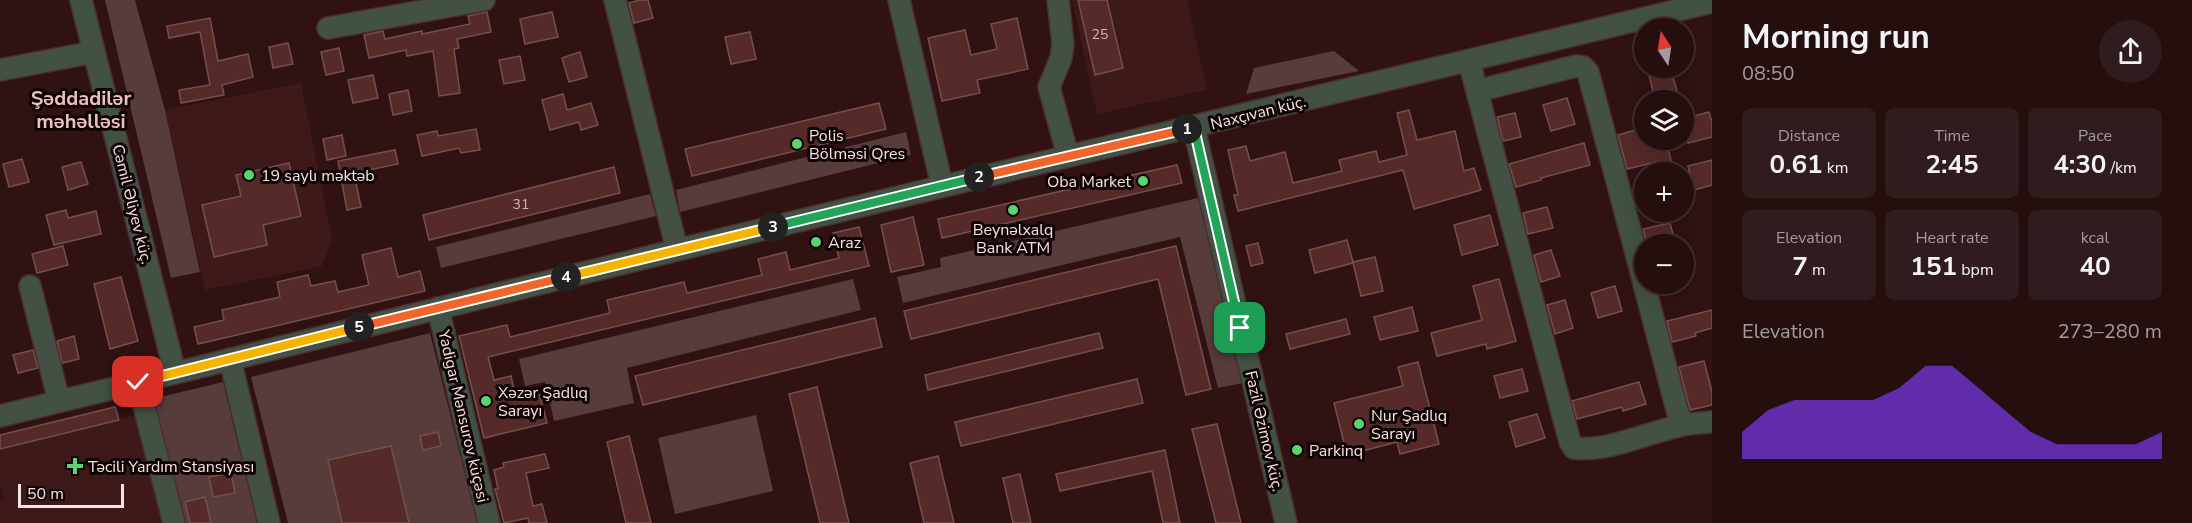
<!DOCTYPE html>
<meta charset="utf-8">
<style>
:root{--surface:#240e0e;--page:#301c1c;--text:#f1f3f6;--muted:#a39c9e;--line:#412e2e;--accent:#7c3aed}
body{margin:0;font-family:"Nunito Sans",sans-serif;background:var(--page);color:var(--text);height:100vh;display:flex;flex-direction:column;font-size:22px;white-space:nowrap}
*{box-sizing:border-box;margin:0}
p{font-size:20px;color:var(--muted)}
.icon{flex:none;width:33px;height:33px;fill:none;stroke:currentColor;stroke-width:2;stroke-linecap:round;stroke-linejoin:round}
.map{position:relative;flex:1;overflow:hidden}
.side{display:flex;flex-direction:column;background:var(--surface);width:480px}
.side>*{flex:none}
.needle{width:39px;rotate:348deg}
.buttons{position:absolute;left:1634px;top:18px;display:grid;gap:12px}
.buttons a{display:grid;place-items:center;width:60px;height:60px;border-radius:50%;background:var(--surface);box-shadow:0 6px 24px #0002,0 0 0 2px var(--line);font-size:30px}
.scale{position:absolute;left:18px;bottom:15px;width:106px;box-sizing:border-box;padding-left:6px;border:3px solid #f9e3e2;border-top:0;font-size:16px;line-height:21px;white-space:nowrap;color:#f9e3e2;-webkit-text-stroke:4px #0f0404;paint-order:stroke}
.pin{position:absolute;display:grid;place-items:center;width:51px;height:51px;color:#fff;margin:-26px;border-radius:12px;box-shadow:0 3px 9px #0006}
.km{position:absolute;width:30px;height:30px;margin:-15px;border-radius:50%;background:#222;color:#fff;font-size:16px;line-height:30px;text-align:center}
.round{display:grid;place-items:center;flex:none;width:63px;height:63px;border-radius:32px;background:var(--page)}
.overview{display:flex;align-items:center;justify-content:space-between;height:102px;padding:0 30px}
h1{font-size:33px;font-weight:700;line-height:45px}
.metrics{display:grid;grid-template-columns:repeat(3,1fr);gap:9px;height:102px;padding:6px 30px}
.metrics div{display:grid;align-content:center;border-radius:9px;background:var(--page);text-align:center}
.metrics b{font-size:26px;font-weight:700}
.metrics small{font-size:16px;font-weight:400}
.metrics p{font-size:16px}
.chart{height:168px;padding:12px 30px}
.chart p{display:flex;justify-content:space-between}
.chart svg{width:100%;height:108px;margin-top:6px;fill:var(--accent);opacity:.7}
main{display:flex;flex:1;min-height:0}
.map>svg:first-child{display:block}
</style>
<main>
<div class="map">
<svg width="1712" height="523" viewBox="0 0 1712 523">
<rect width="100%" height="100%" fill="#301212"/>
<path fill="#3e1919" d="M1072 0H1187L1207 90 1097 114Z
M301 83 332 240 322 266 205 290 165 110Z
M137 415 164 523H0V501L4 499 0 484V449Z"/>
<path fill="#583c3b" d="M105 0H135L165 110 200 272 171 278Z
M1334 51 1359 71 1246 94 1254 68Z
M906 132 911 155 680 212 676 190Z
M650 194 656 216 441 268 436 247Z
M1198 198 1243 383 1218 388 1180 237 903 303 897 277 941 267 940 258Z
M853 279 861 310 627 368 634 403 554 421 545 382 525 386 519 359Z
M430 333 477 523H288L251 377Z
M223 382 257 523H183L152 399Z
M756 415 773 491 675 514 658 438Z"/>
<path fill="#562a29" stroke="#73504e" stroke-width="1.5" d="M640 0H648L653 18 634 23 629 3Z
M1078 0H1107L1123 68 1095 75Z
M487 12 491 32 457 39 459 48 454 49 460 93 439 96 433 51 407 56 406 50 369 58 364 35 383 31 385 39 422 31V34L470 24 468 16Z
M552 12 558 37 525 44 520 19Z
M210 18 218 61 248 54 253 77 222 85 224 95 181 103 179 90 210 85 200 32 169 38 167 26Z
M1017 18 1028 69 977 80 980 93 942 101 928 38 965 30 971 55 997 49 991 24Z
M750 32 756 59 731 64 725 37Z
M288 43 293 64 273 68 269 47Z
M339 48 344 71 326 75 321 52Z
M580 52 587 77 569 82 562 58Z
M520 56 525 80 504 84 499 60Z
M1671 70 1679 98 1655 100 1649 75Z
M373 75 378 98 353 103 348 80Z
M408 90 412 111 393 115 389 94Z
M563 94 567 110 591 103 598 125 581 130 579 122 550 130 542 100Z
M1567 98 1575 124 1551 131 1543 105Z
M879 103 886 129 692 176 685 149Z
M1409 110 1417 140 1455 131 1464 171 1474 168 1481 190 1414 209 1403 170 1238 211 1234 195H1238L1228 150 1246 146 1250 161 1285 152 1293 183 1342 171 1339 160 1376 151 1379 162 1407 155 1397 113Z
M1709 112 1712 122V137L1688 143 1683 119Z
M1515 113 1521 137 1503 141 1497 117Z
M1642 128 1644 140H1666L1673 168 1663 171 1660 161 1627 169 1618 135Z
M476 129 480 150 461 153 459 148 422 156 417 135 437 131 438 136Z
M342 135 346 156 327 160 323 139Z
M1584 143 1590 165 1541 178V180L1516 187 1509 164Z
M395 150 398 164 354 173 361 207 347 210 338 161Z
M22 159 29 182 9 187 3 164Z
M1712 160V185L1694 190 1688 166Z
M81 162 88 184 68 190 62 167Z
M289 163 301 216 263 225 267 245 214 257 202 205 241 196 236 175Z
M1177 165 1182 183 942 238 938 219Z
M614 167 620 193 429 240 423 215Z
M1547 207 1553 228 1528 234 1523 213Z
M66 210 68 218 96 211 101 234 54 245 46 215Z
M1490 215 1498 245 1462 255 1454 225Z
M913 217 924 265 891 272 881 225Z
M1670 223 1675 242 1665 244H1647L1643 229Z
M859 227 869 266 488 357 494 380 511 376 515 394 538 389 547 423 484 438 459 336 507 325 510 337 610 313 607 300 684 282 687 293 762 275 758 259 786 252 790 270 839 258 833 233Z
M1347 240 1353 262 1375 257 1383 291 1361 296 1353 263 1315 273 1309 250Z
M1258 243 1263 263 1251 266 1246 246Z
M63 246 68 265 37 273 32 254Z
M1176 246 1211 389 1186 395 1158 279 911 339 904 311Z
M391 248 398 277 420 271 425 291 198 344 194 327 224 320 222 310 280 297 277 282 308 275 311 286 335 281 338 292 369 285 362 255Z
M1551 250 1560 276 1541 282 1534 255Z
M121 277 138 341 110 349 94 284Z
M1499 279 1516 341 1487 349 1486 344 1437 356 1431 333 1482 320 1473 286Z
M1615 286 1622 311 1598 318 1591 293Z
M1565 300 1573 328 1555 334 1547 305Z
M1412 307 1418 331 1380 340 1374 317Z
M1712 310V328L1695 333 1696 336 1672 342 1667 321Z
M875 318 882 347 643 405 635 376Z
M1346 319 1350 334 1290 349 1286 334Z
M1099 333 1103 348 928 390 925 375Z
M74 336 79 359 62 363 57 341Z
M33 350 38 368 18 373 13 355Z
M1704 361 1712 392V405L1690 410 1679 367Z
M1418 362 1439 444 1400 454 1397 442 1347 455 1334 403 1403 386 1398 367Z
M1522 369 1528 391 1500 398 1494 376Z
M1137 379 1143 403 961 446 955 422Z
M1639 382 1646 404 1623 411 1622 407 1577 419 1572 401Z
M817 387 849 523H820L789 394Z
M115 407 119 420 0 449V435Z
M1537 414 1545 438 1516 447 1509 422Z
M1217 424 1241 523H1216L1192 429Z
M438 432 441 446 423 450 420 436Z
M629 436 651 523H626L607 442Z
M391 446 409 523H342L328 460Z
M1165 450 1180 523H1163L1152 471 1060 491 1056 474Z
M545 454 549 468 526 473 533 506 542 504 547 523H529L528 518 504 523 495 489H498L494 470 504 467 503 463Z
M938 456 954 523H924L910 463Z
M231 473 235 493 213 497 209 477Z
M1020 474 1031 523H1013L1003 478Z
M205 497 211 523H190L185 502Z"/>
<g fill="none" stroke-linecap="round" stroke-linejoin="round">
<defs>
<path id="minor" d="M81 0 175 373
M615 0 677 250
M899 0 942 186
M1058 0 1063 44 1061 58 1049 87 1068 156
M328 28 484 0
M1469 61 1570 442 1574 448C1607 452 1647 433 1679 426 1690 423 1701 423 1712 422
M0 70 94 52
M1477 91 1576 66 1583 67 1588 72 1644 283
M1194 128 1286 523
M1644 284 1681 425
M30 286 59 401
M438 308 489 523
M230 359 269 523
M138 383 174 523
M0 416 677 250 1712 2"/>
</defs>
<use href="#minor" stroke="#4c2f2f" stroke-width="24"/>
<use href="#minor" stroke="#425144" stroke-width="21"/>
</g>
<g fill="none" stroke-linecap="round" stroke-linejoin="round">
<defs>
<path id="split-1" d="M1187 129 1194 128 1240 328"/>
<path id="split-2" d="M979 177 1187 129"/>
<path id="split-3" d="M773 227 979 177"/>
<path id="split-4" d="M566 277 773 227"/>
<path id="split-5" d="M359 327 566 277"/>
<path id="split-6" d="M138 382 359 327"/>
</defs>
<use href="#split-1" stroke="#fff" stroke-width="12"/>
<use href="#split-2" stroke="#fff" stroke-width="12"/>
<use href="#split-3" stroke="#fff" stroke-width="12"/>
<use href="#split-4" stroke="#fff" stroke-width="12"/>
<use href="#split-5" stroke="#fff" stroke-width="12"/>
<use href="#split-6" stroke="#fff" stroke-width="12"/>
<use href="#split-1" stroke="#22a559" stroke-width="8"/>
<use href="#split-2" stroke="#f0652b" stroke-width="8"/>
<use href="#split-3" stroke="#22a559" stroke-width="8"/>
<use href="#split-4" stroke="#f5b400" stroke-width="8"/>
<use href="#split-5" stroke="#f0652b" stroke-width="8"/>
<use href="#split-6" stroke="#f5b400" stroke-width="8"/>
</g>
<g fill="#59d56f" stroke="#0f0404" stroke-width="2">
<circle cx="797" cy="144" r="6"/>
<circle cx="249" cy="175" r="6"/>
<circle cx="1143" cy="181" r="6"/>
<circle cx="1013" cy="210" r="6"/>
<circle cx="816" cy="242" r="6"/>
<circle cx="486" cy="401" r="6"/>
<circle cx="1359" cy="424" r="6"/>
<circle cx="1297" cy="450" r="6"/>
<path d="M72 457h6v6h6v6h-6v6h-6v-6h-6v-6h6z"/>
</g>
<g text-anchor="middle" stroke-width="6" stroke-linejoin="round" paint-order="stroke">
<g font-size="14" fill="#d0b5b4">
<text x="1100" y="39">25</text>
<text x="521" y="209">31</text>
</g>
<g font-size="16" fill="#f9e3e2" stroke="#0f0404">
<text transform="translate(1258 112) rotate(-14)" y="6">Naxçıvan küç.</text>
<text transform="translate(133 204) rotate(76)" y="6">Cəmil Əliyev küç.</text>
<text transform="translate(464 416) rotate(77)" y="6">Yadigar Mənsurov küçəsi</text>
<text transform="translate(1265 431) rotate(77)" y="6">Fazil Əzimov küç.</text>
</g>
<g font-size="16" fill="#f9e3e2" stroke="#0f0404" text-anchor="start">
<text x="809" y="141">Polis<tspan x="809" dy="18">Bölməsi Qres</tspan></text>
<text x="261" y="181">19 saylı məktəb</text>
<text x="1131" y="187" text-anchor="end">Oba Market</text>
<text x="1013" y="235" text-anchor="middle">Beynəlxalq<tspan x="1013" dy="18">Bank ATM</tspan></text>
<text x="828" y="248">Araz</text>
<text x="498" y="398">Xəzər Şadlıq<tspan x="498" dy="18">Sarayı</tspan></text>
<text x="1371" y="421">Nur Şadlıq<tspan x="1371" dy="18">Sarayı</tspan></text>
<text x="1309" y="456">Parkinq</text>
<text x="88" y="472">Təcili Yardım Stansiyası</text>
</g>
<g font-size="20" font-weight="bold" fill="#ebc0be" stroke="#0f0404">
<text x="81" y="105">Şəddadilər<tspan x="81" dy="23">məhəlləsi</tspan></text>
</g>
</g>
</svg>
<div class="buttons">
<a><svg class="needle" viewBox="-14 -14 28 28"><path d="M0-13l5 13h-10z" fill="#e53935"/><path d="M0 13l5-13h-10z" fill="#a39c9e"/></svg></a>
<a><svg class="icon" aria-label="layers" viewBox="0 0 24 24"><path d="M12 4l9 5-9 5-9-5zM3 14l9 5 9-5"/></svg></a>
<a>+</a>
<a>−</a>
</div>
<div class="scale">50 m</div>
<div class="pin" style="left:1240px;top:328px;background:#1e9e55"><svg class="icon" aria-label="arrive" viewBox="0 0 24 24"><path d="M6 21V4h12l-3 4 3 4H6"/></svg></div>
<div class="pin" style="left:138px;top:382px;background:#d93025"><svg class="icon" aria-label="check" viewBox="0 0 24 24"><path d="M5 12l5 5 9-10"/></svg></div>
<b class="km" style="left:1187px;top:129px">1</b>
<b class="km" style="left:979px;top:177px">2</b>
<b class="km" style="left:773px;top:227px">3</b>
<b class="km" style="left:566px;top:277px">4</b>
<b class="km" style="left:359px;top:327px">5</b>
</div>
<section class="side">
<div class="overview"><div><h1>Morning run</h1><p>08:50</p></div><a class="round"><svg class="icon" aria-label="share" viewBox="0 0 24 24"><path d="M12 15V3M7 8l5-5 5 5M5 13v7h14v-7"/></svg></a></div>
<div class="metrics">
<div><p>Distance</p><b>0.61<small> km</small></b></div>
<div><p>Time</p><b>2:45</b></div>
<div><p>Pace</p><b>4:30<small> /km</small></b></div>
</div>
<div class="metrics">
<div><p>Elevation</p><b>7<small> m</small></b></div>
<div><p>Heart rate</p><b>151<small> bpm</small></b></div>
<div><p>kcal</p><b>40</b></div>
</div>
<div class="chart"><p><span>Elevation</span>273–280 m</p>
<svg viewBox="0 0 160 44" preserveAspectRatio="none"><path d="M0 44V33L10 24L20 20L30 20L40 20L50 20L60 15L70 6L80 6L90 15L100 24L110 33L120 38L130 38L140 38L150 38L160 33V44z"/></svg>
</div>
</section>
</main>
